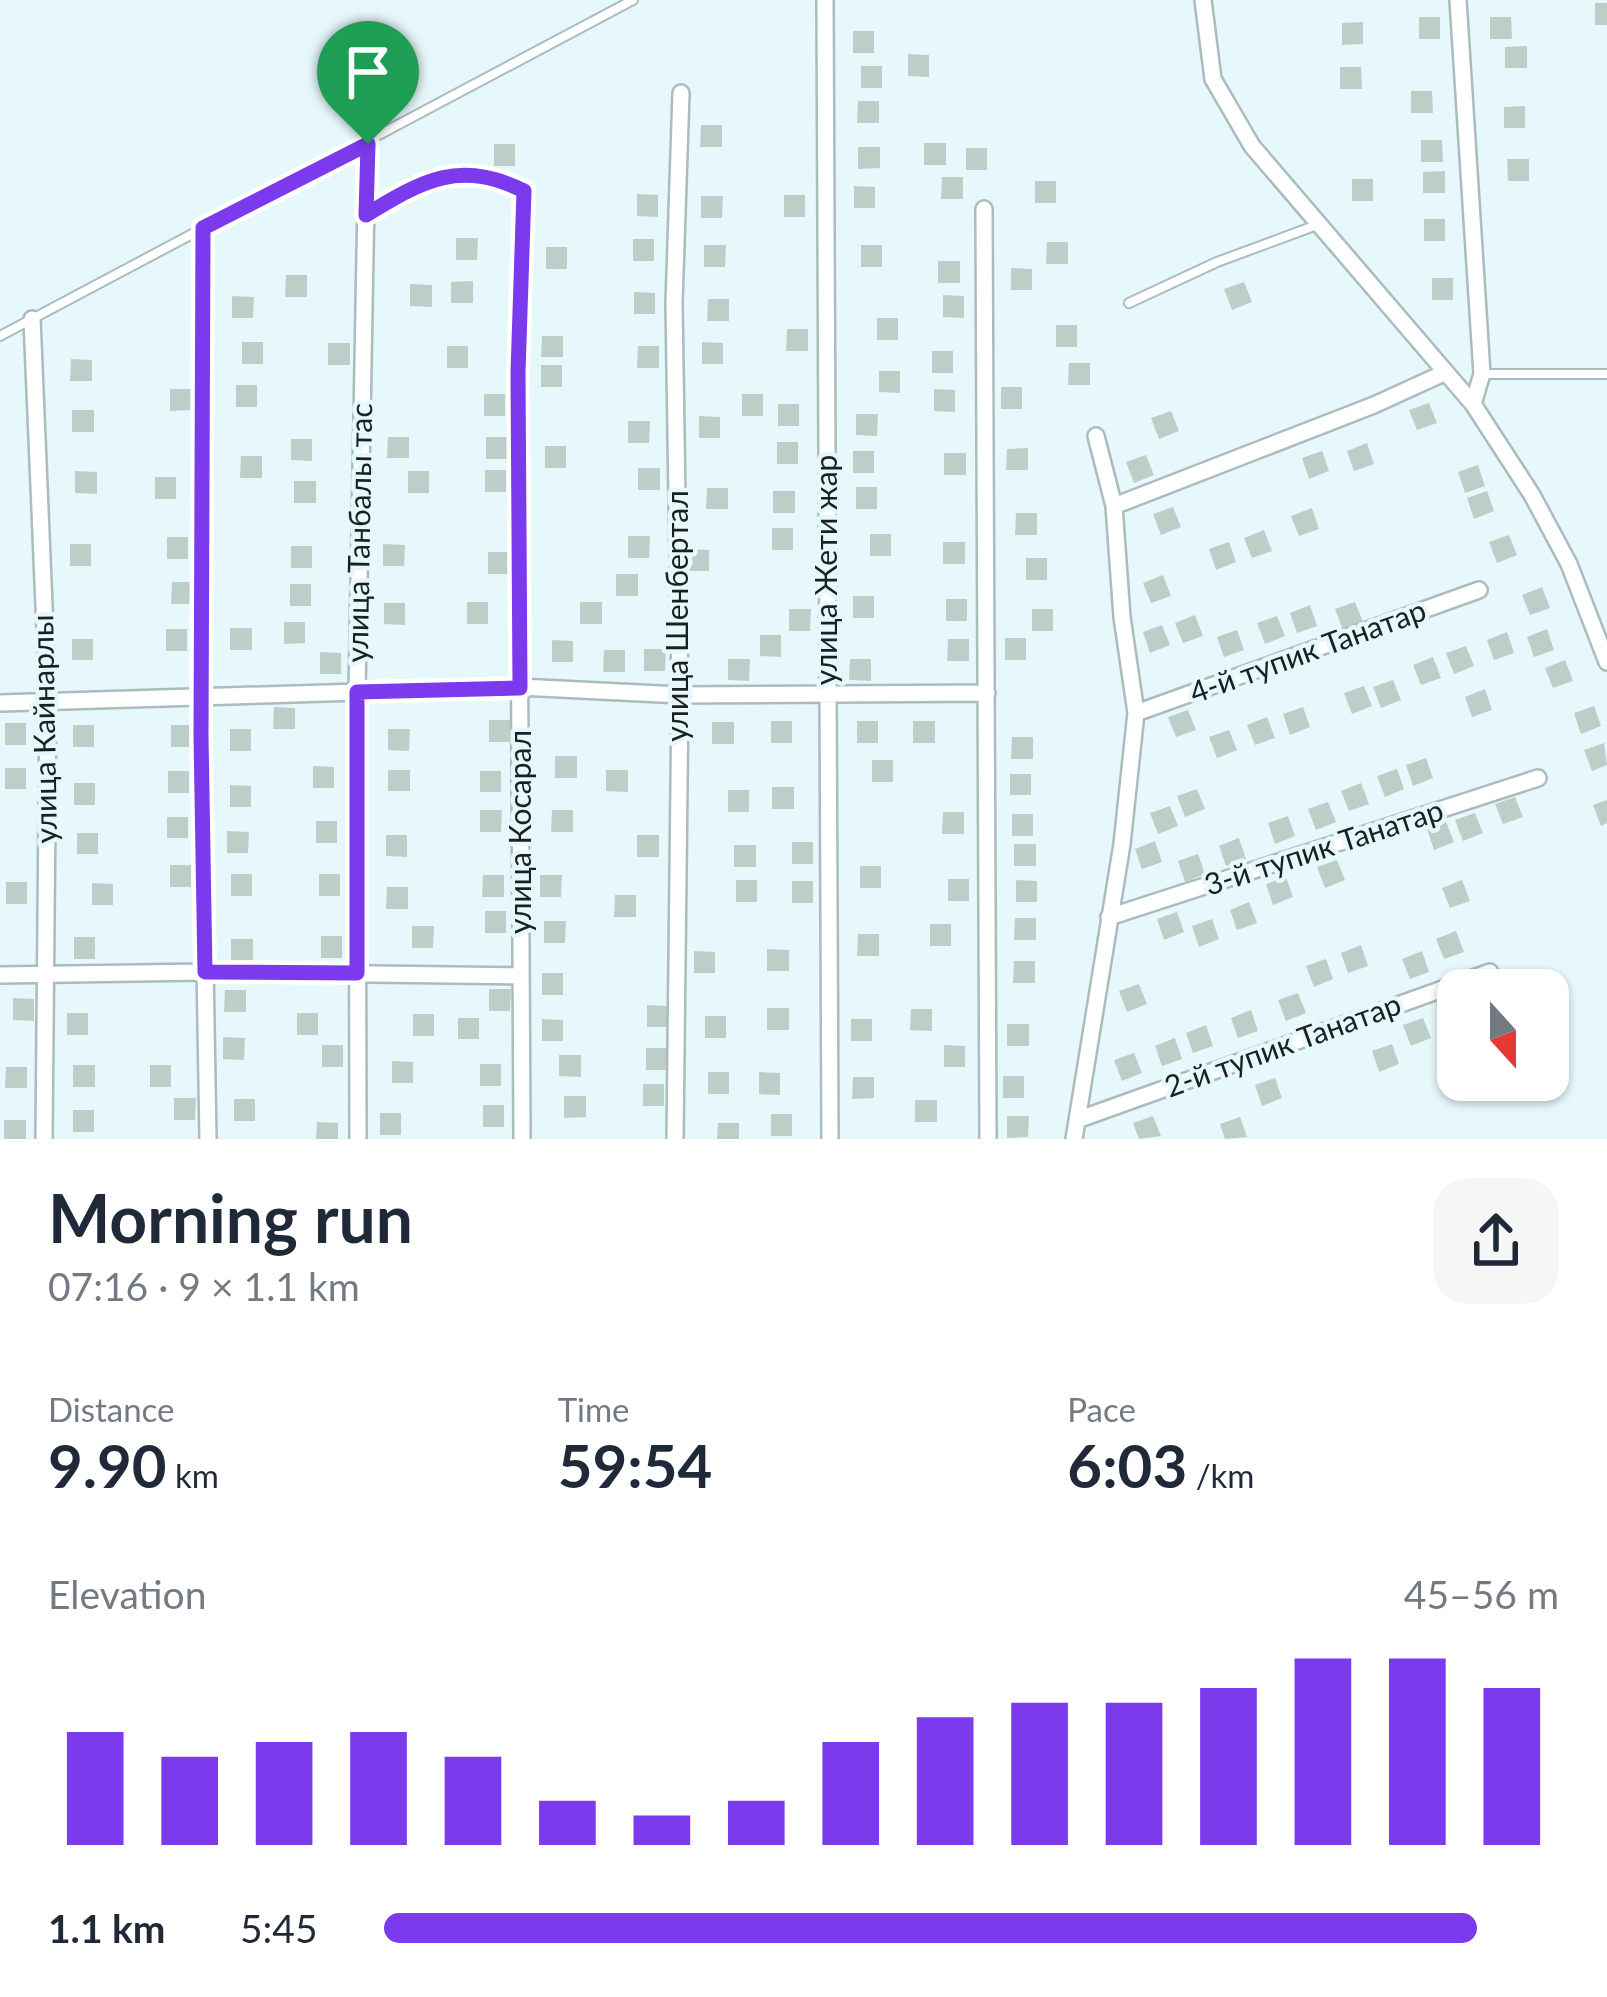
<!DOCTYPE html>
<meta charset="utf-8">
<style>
:root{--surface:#fff;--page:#f6f6f7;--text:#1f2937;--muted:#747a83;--accent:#7c3aed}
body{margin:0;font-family:Lato,sans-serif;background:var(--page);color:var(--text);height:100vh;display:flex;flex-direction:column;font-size:45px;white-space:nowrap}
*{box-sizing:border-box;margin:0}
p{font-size:39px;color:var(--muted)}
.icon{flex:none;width:66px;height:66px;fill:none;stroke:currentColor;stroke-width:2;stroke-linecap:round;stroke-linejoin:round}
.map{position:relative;height:1139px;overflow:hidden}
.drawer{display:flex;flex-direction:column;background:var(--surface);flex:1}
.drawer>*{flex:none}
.needle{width:78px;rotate:159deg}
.controls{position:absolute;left:1437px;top:969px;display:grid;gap:24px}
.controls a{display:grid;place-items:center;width:132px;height:132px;border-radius:24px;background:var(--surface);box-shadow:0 3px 9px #0004;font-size:60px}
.pin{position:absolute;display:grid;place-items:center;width:102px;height:102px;color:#fff;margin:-123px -51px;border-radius:50% 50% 50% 0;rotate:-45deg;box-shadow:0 0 12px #0007}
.pin .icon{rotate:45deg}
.round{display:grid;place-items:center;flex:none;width:126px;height:126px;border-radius:36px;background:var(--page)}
.head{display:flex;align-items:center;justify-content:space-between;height:204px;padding:0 48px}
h1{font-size:66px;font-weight:700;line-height:90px}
.stats{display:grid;grid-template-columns:repeat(3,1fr);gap:18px;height:204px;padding:12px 48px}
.stats div{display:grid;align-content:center}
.stats b{font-size:60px;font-weight:700}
.stats small{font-size:33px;font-weight:400}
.stats p{font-size:33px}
.chart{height:336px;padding:24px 48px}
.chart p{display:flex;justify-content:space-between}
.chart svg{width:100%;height:216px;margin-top:12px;stroke:var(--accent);stroke-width:6}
ul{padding:0 48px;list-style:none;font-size:39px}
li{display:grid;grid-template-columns:192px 144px 1fr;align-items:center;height:90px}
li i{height:30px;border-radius:15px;background:var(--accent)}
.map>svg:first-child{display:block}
</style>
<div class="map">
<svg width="1607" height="1139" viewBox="0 0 1607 1139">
<rect width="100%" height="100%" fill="#e6f8fb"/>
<path fill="#bdcec9" d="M1595 3H1607V25H1595Z
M1419 17H1440V39H1419Z
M1490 17H1511L1512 39H1490Z
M1363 22V44L1342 45V23Z
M853 31H874V53H853Z
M1527 46V68H1505V47Z
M908 54 929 55V77L908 76Z
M861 66H882V88H861Z
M1340 67H1361L1362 89H1340Z
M1411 91H1432L1433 113H1411Z
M858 101H879V123H857Z
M1525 106V128H1504V107Z
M701 125H722V147H700Z
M1421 140H1442L1443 162H1421Z
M924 143H946V165H924Z
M494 144H515V166H494Z
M858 147H880V168L858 169Z
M966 148H987V170H966Z
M1507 159H1529V181H1508Z
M1445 171V193H1423V172Z
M942 177H963V199H941Z
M1352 179H1373V201H1352Z
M1035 181H1056V203H1035Z
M854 186 875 187V208H854Z
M637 194 658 195V217L637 216Z
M784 195H805V217H784Z
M701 196H723L722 218H701Z
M1424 219H1445V241H1424Z
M456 238H478L477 260H456Z
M633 239H654V261H633Z
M1047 242H1068V264H1046Z
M704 245H726L725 267H704Z
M861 245H882V267H861Z
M546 247H567V269H546Z
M938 261H960V283H938Z
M1011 268 1032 269V290H1011Z
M286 275H307V297H285Z
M1432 278H1453V300H1432Z
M473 281V303H451V282Z
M1244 282 1252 302 1232 310 1224 289Z
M410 284 432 285V307L410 306Z
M634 292 655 293V314H634Z
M943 295 964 296V318L943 317Z
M232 296 254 297 253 318H232Z
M708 299H729V321H707Z
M877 318H898V340H877Z
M1056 325H1077V347H1056Z
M787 329H808V351H786Z
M542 336H563V357H541Z
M242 342H263V364H242Z
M702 342 723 343V364H702Z
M328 343H350V365H328Z
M447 346H468V368H447Z
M638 346H659V368H637Z
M932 351H953V373H932Z
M71 359 92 360V381H70Z
M1069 363H1090V385H1068Z
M541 365H562V387H541Z
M879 371H900V393L879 392Z
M236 385H257V407H236Z
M1001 387H1022V409H1001Z
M170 389H191V410L170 411Z
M934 389 955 390V412L934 411Z
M484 394H505V416H484Z
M742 394H763V416H742Z
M1429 403 1437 423 1417 430 1409 410Z
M778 404H799V426H778Z
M72 410H94V432H72Z
M1171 411 1179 431 1159 439 1151 418Z
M856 414H878L877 436 856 435Z
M699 416 720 417V438H699Z
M628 421H650L649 443H628Z
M388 437H409V458H387Z
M486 437H507V459H486Z
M291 439H312V461L291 460Z
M777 442H798V464H777Z
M1367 443 1374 464 1354 471 1347 451Z
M545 446H566V468H545Z
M1028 448V470H1006L1007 449Z
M853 451H874V473H853Z
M1322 451 1329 471 1309 479 1302 458Z
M944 453H966V475H944Z
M1146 455 1154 475 1134 483 1126 462Z
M241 456H262V478H240Z
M1478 465 1485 486 1465 493 1458 472Z
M638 468H660V490H638Z
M485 470H506V492H485Z
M75 471 97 472V494L75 493Z
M408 471H429V493H408Z
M155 477H176V499H155Z
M294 481H316V503H294Z
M856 487H877V509H856Z
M707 488H728V509H706Z
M773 491H795V513H773Z
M1487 491 1494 511 1474 519 1467 498Z
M1173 507 1181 527 1161 535 1153 514Z
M1312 508 1319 529 1299 536 1291 516Z
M1016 513H1037V535H1015Z
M772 528H793V550H772Z
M1264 530 1272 551 1252 558 1244 538Z
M870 534H891V556H870Z
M1509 535 1517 555 1497 563 1489 542Z
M628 536H650L649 558H628Z
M167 537H188V559H167Z
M943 542H965V564H943Z
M1229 542 1236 562 1216 570 1209 549Z
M70 544H91V566H70Z
M383 544 405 545 404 566H383Z
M291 546H312V568H291Z
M687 549 709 550V571H687Z
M488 552H509V574H488Z
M1026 558H1047V580H1026Z
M616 574H638V596H616Z
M1163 575 1171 596 1151 603 1143 583Z
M172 582H193V604H171Z
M290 584H311V606H290Z
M1542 587 1550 608 1530 615 1522 595Z
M853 596H874V618H853Z
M946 599H967V621H946Z
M467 602H488V624H467Z
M580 602H602V624H580Z
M1355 602 1363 622 1343 630 1335 609Z
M384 603H405V625L384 624Z
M1310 605 1317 626 1297 633 1290 613Z
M789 609H811L810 631H789Z
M1032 609H1053V631H1032Z
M1195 615 1203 636 1183 643 1175 623Z
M1277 616 1285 636 1265 644 1257 623Z
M284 622H305V643L284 644Z
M1162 625 1170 645 1150 653 1143 632Z
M230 628H252V650H230Z
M166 629H187V651H166Z
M1547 629 1554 650 1534 657 1527 637Z
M1237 630 1244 650 1224 657 1217 637Z
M1507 632 1514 653 1494 660 1487 640Z
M760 635H781V657L760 656Z
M1005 638H1026V660H1005Z
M72 639H93V660H72Z
M948 639H969V661H947Z
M552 640 573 641V662H552Z
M1466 646 1474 666 1454 674 1446 653Z
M644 649H666L665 671H644Z
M604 650H625V672H603Z
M320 652 341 653V674H320Z
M1433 657 1441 678 1421 685 1413 665Z
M728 659H750L749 681 728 680Z
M850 659H871V681L849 680Z
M1565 660 1573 681 1553 688 1545 668Z
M1393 680 1401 700 1381 708 1373 687Z
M1364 686 1372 706 1352 714 1344 693Z
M1485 689 1492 710 1472 717 1465 697Z
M1594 706 1601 726 1581 734 1574 713Z
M274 707 295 708V729H273Z
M1303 707 1310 727 1290 735 1283 714Z
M1188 710 1196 730 1176 737 1168 717Z
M1267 717 1275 738 1255 745 1247 725Z
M489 720H510V742H489Z
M771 721H792V743H771Z
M857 721H878V743H857Z
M913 721H935V743H913Z
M712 722H734V744H712Z
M5 723H26V745H5Z
M73 725H94V747H73Z
M171 725H192V747H171Z
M230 729H251V751H230Z
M388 729H410L409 751 388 750Z
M1229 730 1237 750 1217 758 1209 737Z
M1012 737H1033V759H1011Z
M1604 743 1607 765 1592 771 1584 750Z
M555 756H577V778H555Z
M1426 758 1433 778 1413 786 1406 765Z
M872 760H893V782H872Z
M313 766 334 767V788H313Z
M5 768H26V789H5Z
M1397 769 1404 789 1385 797 1377 776Z
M388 770H410V791H388Z
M606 770H628V792L606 791Z
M168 771H189V793H168Z
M480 771H501V792H480Z
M1010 774H1031V795H1010Z
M74 783H95V805H74Z
M1361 783 1369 804 1349 811 1341 791Z
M230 785 251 786V807H230Z
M772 787H794V809H772Z
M1197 789 1205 809 1185 817 1177 796Z
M728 790H749V812H728Z
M1515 797 1523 817 1503 824 1495 804Z
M1607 800V823L1601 826 1593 805Z
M1328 802 1336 822 1316 830 1308 809Z
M1170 806 1178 826 1158 834 1150 813Z
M480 810H502L501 832H480Z
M552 810H573V832H551Z
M943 812H964V834H942Z
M1475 813 1483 833 1463 841 1455 820Z
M1012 814H1033V836H1012Z
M1288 816 1295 836 1275 844 1268 823Z
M167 817H188V838H167Z
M316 821H337V843H316Z
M1446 822 1454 842 1434 850 1427 829Z
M227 831 249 832 248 853H227Z
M77 833H98V854H77Z
M386 835H407V857L386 856Z
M637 835H659V857H637Z
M1239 838 1246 859 1226 866 1219 846Z
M1155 841 1162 862 1142 869 1135 849Z
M792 842H813V864H792Z
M1014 844H1036V866H1014Z
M734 845H756V867H734Z
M1198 854 1205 874 1185 882 1178 861Z
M1337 860 1345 880 1325 888 1317 867Z
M170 865H191V887H170Z
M860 866H881V888H860Z
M231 874H252V896H231Z
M319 874H340V896H319Z
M483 875H504V897H482Z
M540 875H562L561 897H540Z
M1286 877 1293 897 1273 905 1266 884Z
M948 879H969V901H948Z
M736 880H757V902H736Z
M1016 880 1037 881V902H1016Z
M1462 880 1470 901 1450 908 1442 888Z
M792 881H813V903H792Z
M6 882H27V904H6Z
M92 883 113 884V905H92Z
M387 887H408V909H386Z
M615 895H636V917H614Z
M1249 902 1257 923 1237 930 1230 910Z
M485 911H506V933H485Z
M1177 912 1184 932 1164 940 1157 919Z
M1015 918H1036V940H1014Z
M1212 919 1219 939 1199 947 1192 926Z
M544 921H566L565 943H544Z
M930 924H951V946H930Z
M412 926H434L433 948H412Z
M1456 931 1464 952 1444 959 1436 939Z
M858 934H879V956H857Z
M321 936H342V958H321Z
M74 937H95V959H74Z
M231 939H253V961H231Z
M1361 945 1368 966 1348 973 1341 953Z
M767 949 789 950V971H767Z
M694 951 715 952V973H694Z
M1422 951 1429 972 1410 979 1402 959Z
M1326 959 1333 979 1314 987 1306 966Z
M1014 961H1035V983H1013Z
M542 973H563V995H542Z
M1139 984 1147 1004 1127 1012 1119 991Z
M489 989H511L510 1011H489Z
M225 990H246V1012H224Z
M1298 993 1306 1013 1286 1021 1278 1000Z
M13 998 34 999V1021L13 1020Z
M647 1005 668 1006V1027H647Z
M767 1008H789V1030H767Z
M911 1009H932V1031L910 1030Z
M1251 1010 1258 1031 1238 1038 1231 1018Z
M67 1013H88V1035H67Z
M297 1013H318V1035H297Z
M413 1014H434V1036H413Z
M705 1016H726V1038H705Z
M458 1018H479V1039H458Z
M1423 1018 1431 1038 1411 1046 1403 1025Z
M542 1019 563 1020V1041H542Z
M851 1019H872V1041H851Z
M1007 1024H1029V1046H1007Z
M1206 1025 1213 1046 1193 1053 1186 1033Z
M223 1037 245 1038 244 1060 223 1059Z
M1175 1038 1182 1059 1162 1066 1155 1046Z
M1392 1044 1399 1064 1379 1072 1372 1051Z
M322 1045H343V1067H322Z
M944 1045 965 1046V1067H944Z
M646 1048H667V1070H646Z
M1134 1053 1142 1073 1122 1081 1114 1060Z
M559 1055H581V1077L559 1076Z
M392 1061 413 1062V1083H392Z
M480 1064H501V1086H480Z
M73 1065H95V1087H73Z
M150 1065H171V1087H150Z
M6 1067H27V1088H5Z
M708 1072H729V1094H708Z
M759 1072 780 1073V1095L759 1094Z
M1003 1076H1024V1098H1003Z
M853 1077H874V1098L852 1099Z
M1275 1078 1282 1098 1262 1106 1255 1085Z
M643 1084H664V1106H643Z
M564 1096H586V1117L564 1118Z
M174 1098H196L195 1120H174Z
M234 1099H255V1121H234Z
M915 1100H937V1122H915Z
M483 1105H504V1127H483Z
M73 1110H94V1132H73Z
M380 1113H401V1135H380Z
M771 1114H792V1136H771Z
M1007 1116H1029L1028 1137 1007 1138Z
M1153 1116 1161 1136 1139 1139 1133 1123Z
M1240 1117 1247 1137 1225 1139 1220 1124Z
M4 1120H26V1139H4Z
M317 1122 338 1123V1139H316Z
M718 1123H739V1139H717Z"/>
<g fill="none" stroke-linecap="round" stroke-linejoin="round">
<defs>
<path id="lane" d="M1129 303 1217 262 1317 225
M0 336 633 0
M1484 374H1607"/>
<path id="street" d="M825 0 830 1139
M1203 0 1213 79 1252 146 1473 404
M1458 0 1482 374 1473 404 1532 495 1569 564 1607 662
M984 209 988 1139
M366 215C423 180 460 159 524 191L518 372 522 1139
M203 228 201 736 208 1139
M32 319 48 701 44 1139
M1114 506 1374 405 1444 373
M0 703 520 687 680 695 987 693
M1136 713 1479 590
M1109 917 1538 778
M0 975 205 972 521 976
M1077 1120 1490 972
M358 1139 357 692 367 144
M675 1139 680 695 674 303 681 93
M1074 1139 1122 844 1136 713 1122 617 1114 506 1096 436"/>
</defs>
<use href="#lane" stroke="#abbcbf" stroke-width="12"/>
<use href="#street" stroke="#abbcbf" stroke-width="20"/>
<use href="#lane" stroke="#fff" stroke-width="8"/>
<use href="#street" stroke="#fff" stroke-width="15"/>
</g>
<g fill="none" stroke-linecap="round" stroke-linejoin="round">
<defs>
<path id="route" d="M368 144 366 215C423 180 460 159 524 191L518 372 520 688 357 692V973L205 972 201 736 203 228Z"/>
</defs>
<use href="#route" stroke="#fff" stroke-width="24"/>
<use href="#route" stroke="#7c3aed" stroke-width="15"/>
</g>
<g text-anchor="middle" stroke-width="9" stroke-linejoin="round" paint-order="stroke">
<g font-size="30" fill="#1a2021" stroke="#e6f8fb">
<text transform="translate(360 533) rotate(-89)" y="10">улица Танбалы тас</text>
<text transform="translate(827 570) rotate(-90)" y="10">улица Жети жар</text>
<text transform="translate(678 616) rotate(-90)" y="10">улица Шенбертал</text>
<text transform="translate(1308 652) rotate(-20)" y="10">4-й тупик Танатар</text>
<text transform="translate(45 729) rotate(-91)" y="10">улица Кайнарлы</text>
<text transform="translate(521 832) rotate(-90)" y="10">улица Косарал</text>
<text transform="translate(1324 848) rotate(-18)" y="10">3-й тупик Танатар</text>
<text transform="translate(1283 1046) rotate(-20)" y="10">2-й тупик Танатар</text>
</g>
</g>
</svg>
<div class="controls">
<a><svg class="needle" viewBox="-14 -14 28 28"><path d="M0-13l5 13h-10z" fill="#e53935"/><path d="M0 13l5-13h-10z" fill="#747a83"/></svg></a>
</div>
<div class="pin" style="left:368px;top:144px;background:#1e9e55"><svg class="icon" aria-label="arrive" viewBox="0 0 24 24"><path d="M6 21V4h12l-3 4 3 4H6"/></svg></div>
</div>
<section class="drawer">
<div class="head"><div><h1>Morning run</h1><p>07:16 · 9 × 1.1 km</p></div><a class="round"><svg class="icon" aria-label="share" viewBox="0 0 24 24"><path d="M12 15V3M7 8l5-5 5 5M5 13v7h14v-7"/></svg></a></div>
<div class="stats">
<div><p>Distance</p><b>9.90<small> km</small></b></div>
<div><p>Time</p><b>59:54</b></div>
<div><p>Pace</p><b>6:03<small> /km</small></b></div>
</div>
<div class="chart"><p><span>Elevation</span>45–56 m</p>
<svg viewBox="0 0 160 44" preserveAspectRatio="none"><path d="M5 44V21M15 44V26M25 44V23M35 44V21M45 44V26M55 44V35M65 44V38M75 44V35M85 44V23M95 44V18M105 44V15M115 44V15M125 44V12M135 44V6M145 44V6M155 44V12"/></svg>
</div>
<ul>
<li><b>1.1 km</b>5:45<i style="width:93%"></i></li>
</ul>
</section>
